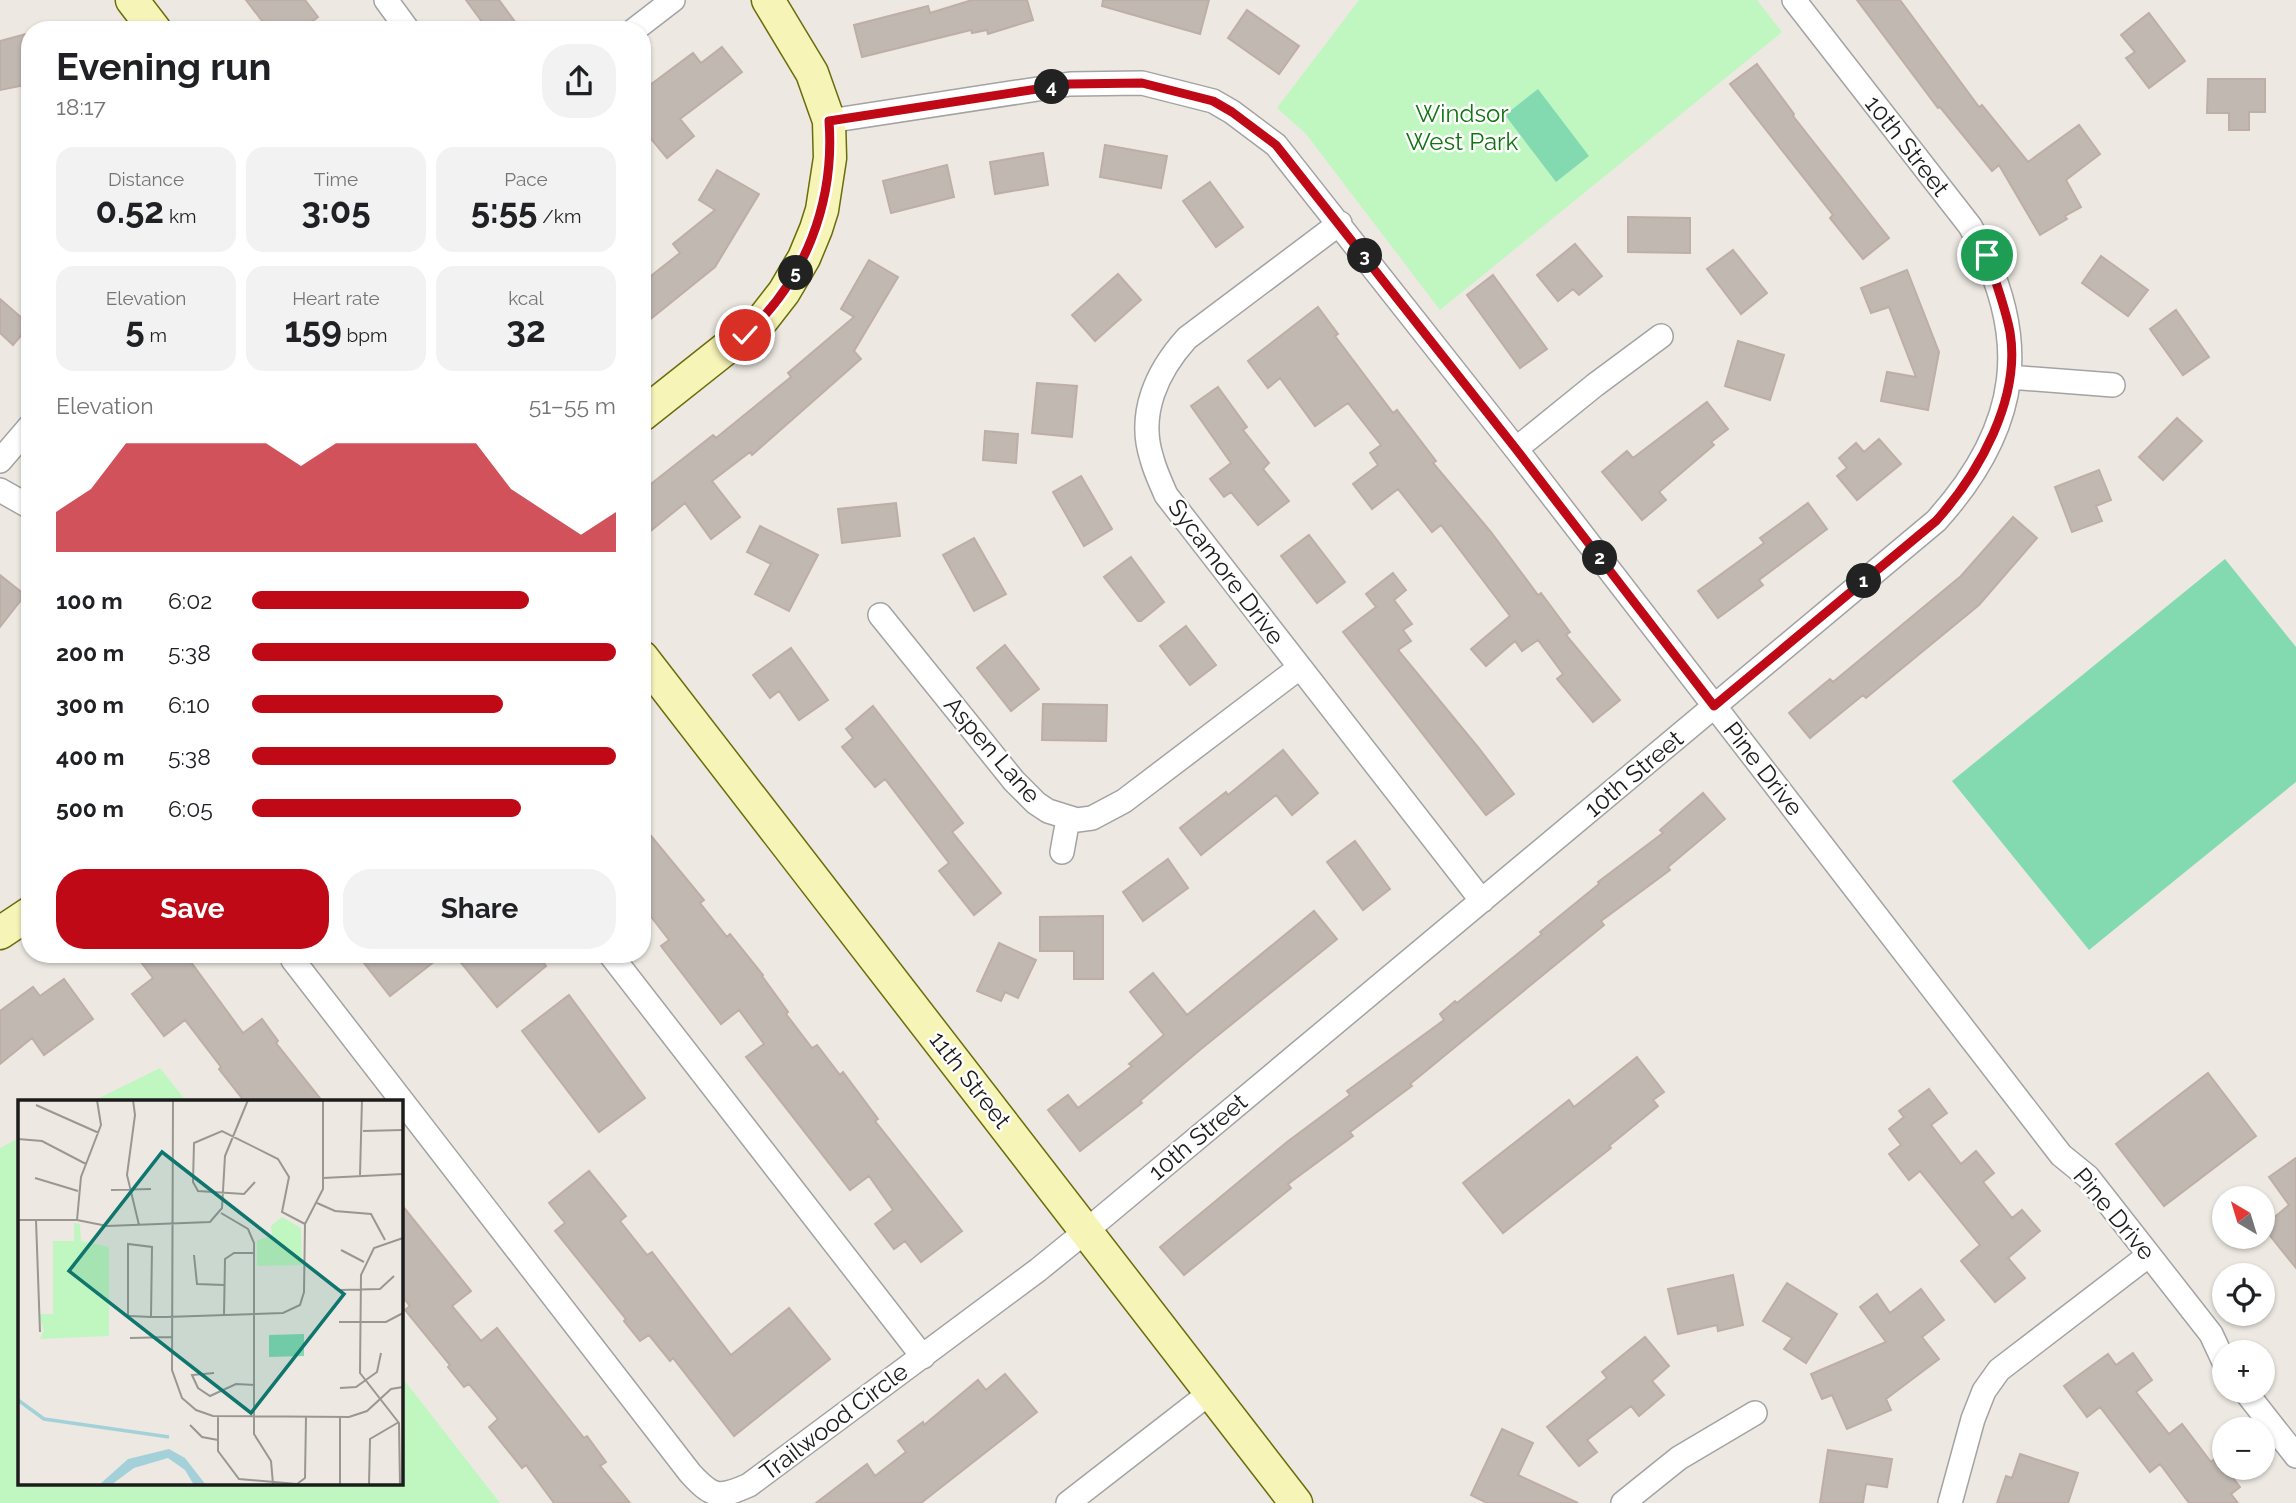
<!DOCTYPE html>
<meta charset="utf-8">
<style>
:root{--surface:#fff;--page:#f2f2f2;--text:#202124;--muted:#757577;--accent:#c00917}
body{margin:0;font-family:Raleway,sans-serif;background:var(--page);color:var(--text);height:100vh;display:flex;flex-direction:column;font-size:26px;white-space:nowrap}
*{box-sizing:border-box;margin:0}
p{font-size:23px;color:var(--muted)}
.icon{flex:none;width:38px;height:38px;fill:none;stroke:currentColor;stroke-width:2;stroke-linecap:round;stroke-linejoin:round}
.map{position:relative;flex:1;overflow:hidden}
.drawer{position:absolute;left:21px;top:21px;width:630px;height:942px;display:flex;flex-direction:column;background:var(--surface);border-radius:28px;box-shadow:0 2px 5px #0004}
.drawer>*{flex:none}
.needle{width:46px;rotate:322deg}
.fabs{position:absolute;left:2212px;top:1186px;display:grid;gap:14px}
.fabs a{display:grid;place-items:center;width:63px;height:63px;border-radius:50%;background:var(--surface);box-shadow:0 2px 5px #0004;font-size:35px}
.pin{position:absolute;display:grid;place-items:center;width:60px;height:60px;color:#fff;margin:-30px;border:4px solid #fff;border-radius:50%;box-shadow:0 2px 7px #0007}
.km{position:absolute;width:35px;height:35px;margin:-18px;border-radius:50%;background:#222;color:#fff;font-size:19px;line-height:35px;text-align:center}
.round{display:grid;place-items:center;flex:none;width:74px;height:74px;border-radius:28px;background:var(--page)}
.head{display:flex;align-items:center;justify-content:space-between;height:119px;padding:0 35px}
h1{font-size:38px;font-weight:700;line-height:52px}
.figures{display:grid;grid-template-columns:repeat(3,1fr);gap:10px;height:119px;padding:7px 35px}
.figures div{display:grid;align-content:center;border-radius:18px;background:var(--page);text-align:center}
.figures b{font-size:35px;font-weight:700}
.figures small{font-size:19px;font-weight:400}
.figures p{font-size:19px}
.chart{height:196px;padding:14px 35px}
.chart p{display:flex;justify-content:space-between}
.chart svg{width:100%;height:126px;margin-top:7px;fill:var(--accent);opacity:.7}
.primary-button{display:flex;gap:14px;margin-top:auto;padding:14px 35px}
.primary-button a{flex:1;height:80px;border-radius:28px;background:var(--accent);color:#fff;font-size:28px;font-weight:700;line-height:80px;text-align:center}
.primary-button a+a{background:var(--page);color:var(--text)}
ul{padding:0 35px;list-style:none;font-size:23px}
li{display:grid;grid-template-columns:112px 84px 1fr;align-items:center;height:52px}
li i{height:18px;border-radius:9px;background:var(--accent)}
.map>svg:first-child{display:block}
</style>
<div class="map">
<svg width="2296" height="1503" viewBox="0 0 2296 1503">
<rect width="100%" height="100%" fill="#ede9e2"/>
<path fill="#c0f6c0" d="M1359 0H1757L1782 32 1440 310 1306 134 1277 108Z
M160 1068 187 1102H91Z
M19 1138V1484H401V1376L500 1503H0V1148Z"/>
<path fill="#83dab1" d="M1538 89 1589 156 1556 182 1505 115Z
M2225 559 2296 647V782L2089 950 1952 781Z"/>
<path fill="#c1b8b2" stroke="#beaea5" stroke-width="2" d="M246 0H305L318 17 301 30H269Z
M466 0H499L521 30H488Z
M972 0H1027L1033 20 988 34 987 30 972 33 971 30 862 57 854 25 928 6 930 13Z
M1103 0H1209L1200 34 1102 6Z
M1857 0H1900L1979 107 1982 105 2028 162 2079 125 2100 154 2066 180 2081 207 2065 216 2067 219 2040 235 1999 165 1992 171 1940 107 1938 108Z
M1247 10 1299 46 1279 74 1228 38Z
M2149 13 2185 61 2149 88 2126 58 2135 52 2121 35Z
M26 34 30 50V84L0 90V41Z
M722 47 742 72 680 119 694 136 667 158 642 128V91L693 53 701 63Z
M1757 64 1794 114 1793 116 1889 238 1863 259 1830 218 1833 215 1730 84Z
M2208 79H2265V112H2249V130H2229V113H2207Z
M1105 145 1167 156 1161 188 1100 177Z
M1043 153 1048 185 995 194 990 162Z
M947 165 954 197 891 213 883 181Z
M717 170 759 194 715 267 642 326V283L680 253 673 244 715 210 699 200Z
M1210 182 1243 227 1216 247 1183 201Z
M1628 217 1690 218V253L1628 252Z
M1575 244 1602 276 1579 295 1573 289 1558 301 1537 275Z
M1733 250 1767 293 1741 314 1707 269Z
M2101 256 2148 290 2128 316 2082 283Z
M869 260 898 277 854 351 861 359 752 455 750 452 712 481 740 517 711 539 685 503 642 538V491L713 435 716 438 791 377 788 373 854 317 841 309Z
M1907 270 1939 352 1928 410 1881 401 1887 372 1916 377 1889 307 1871 313 1861 288Z
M1118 274 1141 300 1095 341 1072 315Z
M1493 275 1547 349 1520 368 1467 295Z
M0 299 30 325 13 345 0 333Z
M1318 307 1338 334 1335 336 1393 413 1397 410 1436 461 1433 463 1491 532 1538 595 1541 593 1570 632 1566 635 1620 700 1593 722 1557 679 1563 674 1538 640 1522 651 1515 641 1486 666 1471 649 1510 616 1441 525 1432 532 1398 489 1372 509 1353 484 1378 465 1370 453 1381 445 1348 403 1315 426 1280 378 1268 388 1248 361Z
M2176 310 2209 357 2183 375 2150 329Z
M1738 341 1784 355 1770 400 1725 386Z
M1037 383 1077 386 1072 437 1032 433Z
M1218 387 1247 427 1243 430 1269 463 1263 469 1289 501 1258 525 1231 492 1224 497 1210 479 1231 463 1191 406Z
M1707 402 1728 429 1711 442 1714 445 1659 492 1666 500 1642 520 1602 472 1627 451 1633 458Z
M2177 418 2202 441 2163 480 2139 457Z
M985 431 1018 434 1016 463 983 460Z
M1879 439 1901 464 1857 500 1837 476 1847 468 1839 458 1856 443 1864 452Z
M2099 470 2111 500 2096 506 2102 521 2072 532 2055 487Z
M1081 476 1112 529 1084 546 1053 492Z
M896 503 900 536 842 543 838 509Z
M1808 503 1827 529 1759 580 1763 585 1718 618 1698 591 1764 543 1760 538Z
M2013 517 2037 538 1979 605 1866 698 1863 695 1810 738 1789 713 1830 679 1833 682 1961 576Z
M760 526 818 555 789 611 755 594 771 564 747 552Z
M1309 535 1345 582 1317 603 1281 556Z
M974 538 1006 594 974 611 943 555Z
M1131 557 1164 602 1141 621H1138L1104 577Z
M1393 573 1406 590 1394 600 1412 624 1403 630 1411 641 1398 650 1478 747 1514 794 1486 815 1343 632 1376 607 1366 594Z
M0 575 25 595 0 627Z
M1186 626 1216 665 1190 685 1160 646Z
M1005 645 1039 689 1011 711 977 668Z
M791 648 828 700 799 720 779 691 770 698 753 675Z
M1043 704 1107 705 1106 741 1042 740Z
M873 706 963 823 952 832 1001 893 974 915 939 871 949 863 885 779 875 787 842 747 853 738 846 729Z
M1283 750 1318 793 1292 815 1276 795 1201 855 1180 828 1226 792 1228 795Z
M1703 793 1725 819 1668 867 1670 870 1601 921 1604 925 1410 1084 1412 1086 1350 1132 1353 1136 1288 1184 1291 1188 1184 1275 1160 1247 1287 1142 1350 1095 1347 1091 1444 1020 1440 1014 1455 1001 1457 1003 1542 934 1540 932 1599 884 1598 882 1663 833 1660 830Z
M642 825 704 900 700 903 727 937 730 934 763 975 762 976 788 1012 786 1014 812 1048 817 1045 840 1075 843 1072 878 1119 875 1121 962 1231 921 1262 905 1241 894 1249 875 1224 893 1210 869 1176 850 1190 746 1057 764 1044 739 1010 721 1024 661 946 669 940 642 905Z
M1355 841 1390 889 1363 910 1327 862Z
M1168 859 1188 888 1143 921 1123 892Z
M1314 911 1337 939 1201 1049 1140 1101 1142 1103 1080 1151 1048 1110 1068 1095 1078 1108 1132 1066 1129 1064 1164 1035 1130 992 1153 973 1187 1015Z
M1103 916V979H1074V951H1040V917Z
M999 943 1036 960 1018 998 1005 992 1001 1001 977 991Z
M135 954H185L243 1033 262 1019 278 1041 276 1043 323 1102H245L219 1069 221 1067 185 1020 164 1036 132 994 153 978Z
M357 954H444L390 996Z
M454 954H537L546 966 497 1007Z
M64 979 93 1019 44 1055 32 1038 0 1064V1011L33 987 40 996Z
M569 995 645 1098 599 1132 522 1031Z
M1637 1057 1664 1092 1653 1100 1658 1106 1609 1146 1611 1148 1503 1233 1463 1183 1569 1100 1574 1107Z
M2208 1073 2256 1136 2164 1206 2116 1144Z
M1929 1089 1947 1113 1931 1125 1961 1164 1976 1151 1994 1173 1983 1182 2012 1218 2022 1210 2040 1231 2008 1258 2025 1278 1995 1302 1961 1261 1980 1245 1920 1171 1909 1180 1889 1154 1901 1145 1889 1129 1904 1117 1899 1111Z
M2296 1158V1268L2263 1227 2289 1205 2269 1177Z
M589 1171 626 1216 620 1221 647 1255 652 1252 731 1355 789 1308 830 1359 734 1436 673 1358 670 1361 649 1335 640 1341 624 1321 626 1319 555 1231 565 1223 549 1203Z
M401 1204 471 1291 452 1306 481 1341 497 1328 584 1438 587 1436 606 1462 600 1466 630 1503H554L526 1465 522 1468 489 1427 498 1419 469 1384 464 1387 448 1367 450 1365 405 1310 410 1306 401 1295Z
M1733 1275 1743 1325 1718 1331 1717 1325 1678 1334 1668 1289Z
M1787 1283 1837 1314 1806 1363 1784 1349 1792 1338 1763 1321Z
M1921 1289 1944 1320 1922 1337 1939 1359 1886 1399 1891 1410 1847 1429 1832 1395 1822 1399 1811 1374 1886 1342 1860 1307 1877 1294 1890 1313Z
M1645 1337 1669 1366 1652 1381 1664 1395 1639 1416 1631 1406 1587 1440 1597 1452 1579 1466 1547 1427 1607 1378 1602 1372Z
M2133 1353 2152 1380 2136 1392 2169 1434 2182 1424 2211 1462 2217 1457 2240 1487 2231 1494 2238 1503H2189L2160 1464 2150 1472 2100 1407 2087 1417 2064 1386 2108 1354 2116 1365Z
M1005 1374 1037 1412 921 1503H816L867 1464 875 1476 906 1452 898 1441 923 1422 924 1425 978 1380 986 1390Z
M1502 1429 1533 1443 1518 1475 1578 1503H1487L1471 1495Z
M1828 1450 1892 1459 1887 1487 1866 1484 1863 1503H1820Z
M2020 1454 2078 1473 2068 1503H1997L2006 1476 2012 1478Z"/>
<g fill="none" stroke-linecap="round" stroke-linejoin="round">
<defs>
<path id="street" d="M386 0 408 30
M634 30 673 0
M829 121 1070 84 1142 83 1213 101 1232 112 1276 145 1516 449 2061 1155 2088 1177 2211 1334 2224 1362
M1340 223 1187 338C1157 371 1137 414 1152 459 1155 471 1161 483 1166 495L1482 901
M2009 377 2113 385
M1516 449 1595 385 1661 336
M0 461 30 426
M0 490 30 507
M880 615 1014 781 1036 803 1048 811 1077 820 1092 818 1124 801 1299 668
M1062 852 1068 819
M292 954 293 960 690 1473C712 1497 718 1499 749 1485L1038 1270 1086 1231 1936 521C2021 427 2033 337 1970 226L1794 0
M610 954 923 1357
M2245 1391 2296 1456
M1068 1503 1211 1392
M1623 1503 1679 1458 1755 1413
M1950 1503 1973 1419 1984 1391 1999 1370 2149 1255"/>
<path id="secondary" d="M132 0 155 30
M642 415 763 319 784 292 804 258 816 229 822 210 830 158 829 121 812 73 768 0
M642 657 1296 1503
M0 933 30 913"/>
</defs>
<use href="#street" stroke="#a3a3a3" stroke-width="26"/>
<use href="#secondary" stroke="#6a6d09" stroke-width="35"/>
<use href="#street" stroke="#fff" stroke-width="23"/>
<use href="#secondary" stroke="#f6f4b7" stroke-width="32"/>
</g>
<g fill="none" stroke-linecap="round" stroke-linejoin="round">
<defs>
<path id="route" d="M745 335C805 281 835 202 829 121L1070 84 1142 83 1213 101 1232 112 1276 145 1516 449 1714 706 1936 521C1979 473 2021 399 2010 332 2005 306 1995 281 1987 255"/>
</defs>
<use href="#route" stroke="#fff" stroke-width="14"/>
<use href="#route" stroke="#c00917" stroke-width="9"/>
</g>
<g text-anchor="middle" stroke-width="5" stroke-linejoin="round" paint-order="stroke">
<g font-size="24" fill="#107510" stroke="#fff">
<text x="1462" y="122">Windsor<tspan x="1462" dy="28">West Park</tspan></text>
</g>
<g font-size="24" fill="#1c1c1c" stroke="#fff">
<text transform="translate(1907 146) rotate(52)" y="8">10th Street</text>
<text transform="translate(1226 572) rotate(53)" y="8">Sycamore Drive</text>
<text transform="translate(992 750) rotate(49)" y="8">Aspen Lane</text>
<text transform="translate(1763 769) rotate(52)" y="8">Pine Drive</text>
<text transform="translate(1634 774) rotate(-40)" y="8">10th Street</text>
<text transform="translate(970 1080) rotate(52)" y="8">11th Street</text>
<text transform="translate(1198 1137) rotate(-40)" y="8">10th Street</text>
<text transform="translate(2114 1214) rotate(50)" y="8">Pine Drive</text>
<text transform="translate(834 1422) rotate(-37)" y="8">Trailwood Circle</text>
</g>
</g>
<g transform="translate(18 1100)">
<rect width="385" height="385" fill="#ede9e2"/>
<path d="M264 117 283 128 284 165 239 166V140L254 136 253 126ZM56 123 62 124 63 141 91 147V236L22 239 26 230 20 214H35V141H56Z" fill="#c0f6c0"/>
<path d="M286 234V256L251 257V235Z" fill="#83dab1"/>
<path d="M151 349 167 358 188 385H176L167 370 150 358 116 368 93 385H81L110 359Z" fill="#a4d1d9"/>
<path fill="none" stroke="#a4d1d9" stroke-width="3.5" d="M0 300 26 319 151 337"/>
<path fill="none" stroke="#999793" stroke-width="2" d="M115 0 117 15 109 75 121 125M155 0 154 270 164 298 178 310 195 316 331 317 349 311 373 289 385 287M18 5 81 33M345 31 385 30M0 39 24 41 68 64M342 75 344 0M17 78 60 91M305 78 385 74M237 82 226 94 180 91 175 82 176 43 204 31 260 59 271 77 264 112 287 124M93 90 133 89M299 103 317 111 353 114 367 140M203 113 230 129 236 143V334L253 361 255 384M0 120H59L89 126 192 122 204 108 207 56 230 0M18 120 22 232M59 120 63 77 83 25 79 0M323 150 346 162M176 155 179 184 206 185M322 190 362 189 376 176M206 215 207 159 216 153H237M133 217 134 147 110 144V216H112L133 217H148L265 213 282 205 286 192 287 124 305 89V0M321 222H368L385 213M112 238 154 237M196 273 174 275 180 288 192 296 218 284 237 285M322 288 338 287 359 272 363 253M200 317V351L221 379 279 384 287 378 288 317M322 317V385M172 325 184 337 200 340M351 385 352 339 381 322M382 385 381 323 342 273 343 175 356 148 385 138"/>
<path fill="#0f766e" fill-opacity="0.15" stroke="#0f766e" stroke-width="3.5" d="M144 52 326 194 233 313 51 171Z"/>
<rect width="385" height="385" fill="none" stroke="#1c1c1c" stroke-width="3.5"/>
</g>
</svg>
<div class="fabs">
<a><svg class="needle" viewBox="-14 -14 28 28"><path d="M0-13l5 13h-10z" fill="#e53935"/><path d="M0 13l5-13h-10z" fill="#757577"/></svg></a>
<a><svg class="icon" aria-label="locate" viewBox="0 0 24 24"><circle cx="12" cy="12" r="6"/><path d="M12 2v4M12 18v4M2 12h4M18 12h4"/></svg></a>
<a>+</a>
<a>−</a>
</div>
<div class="pin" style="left:1987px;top:255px;background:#1e9e55"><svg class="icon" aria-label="arrive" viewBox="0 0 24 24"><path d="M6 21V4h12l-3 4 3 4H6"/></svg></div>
<div class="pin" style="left:745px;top:335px;background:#d93025"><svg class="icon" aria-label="check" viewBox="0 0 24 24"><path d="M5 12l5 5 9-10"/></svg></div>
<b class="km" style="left:1864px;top:581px">1</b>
<b class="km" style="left:1600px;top:558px">2</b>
<b class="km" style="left:1365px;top:256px">3</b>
<b class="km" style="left:1052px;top:87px">4</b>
<b class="km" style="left:796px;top:273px">5</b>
<section class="drawer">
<div class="head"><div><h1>Evening run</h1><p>18:17</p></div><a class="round"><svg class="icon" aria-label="share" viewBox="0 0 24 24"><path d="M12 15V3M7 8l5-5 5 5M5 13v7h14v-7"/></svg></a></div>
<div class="figures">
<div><p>Distance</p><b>0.52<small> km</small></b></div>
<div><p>Time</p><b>3:05</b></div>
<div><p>Pace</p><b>5:55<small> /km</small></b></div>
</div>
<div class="figures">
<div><p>Elevation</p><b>5<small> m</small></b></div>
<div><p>Heart rate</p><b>159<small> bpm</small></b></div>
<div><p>kcal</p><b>32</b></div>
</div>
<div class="chart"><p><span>Elevation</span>51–55 m</p>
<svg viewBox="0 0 160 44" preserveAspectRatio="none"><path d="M0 44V30L10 22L20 6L30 6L40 6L50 6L60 6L70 14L80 6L90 6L100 6L110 6L120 6L130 22L140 30L150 38L160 30V44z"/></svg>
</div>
<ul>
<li><b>100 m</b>6:02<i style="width:76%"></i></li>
<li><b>200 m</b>5:38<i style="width:100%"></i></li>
<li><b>300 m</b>6:10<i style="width:69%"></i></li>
<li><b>400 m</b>5:38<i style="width:100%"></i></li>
<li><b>500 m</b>6:05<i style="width:74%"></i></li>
</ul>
<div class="primary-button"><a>Save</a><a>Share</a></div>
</section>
</div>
